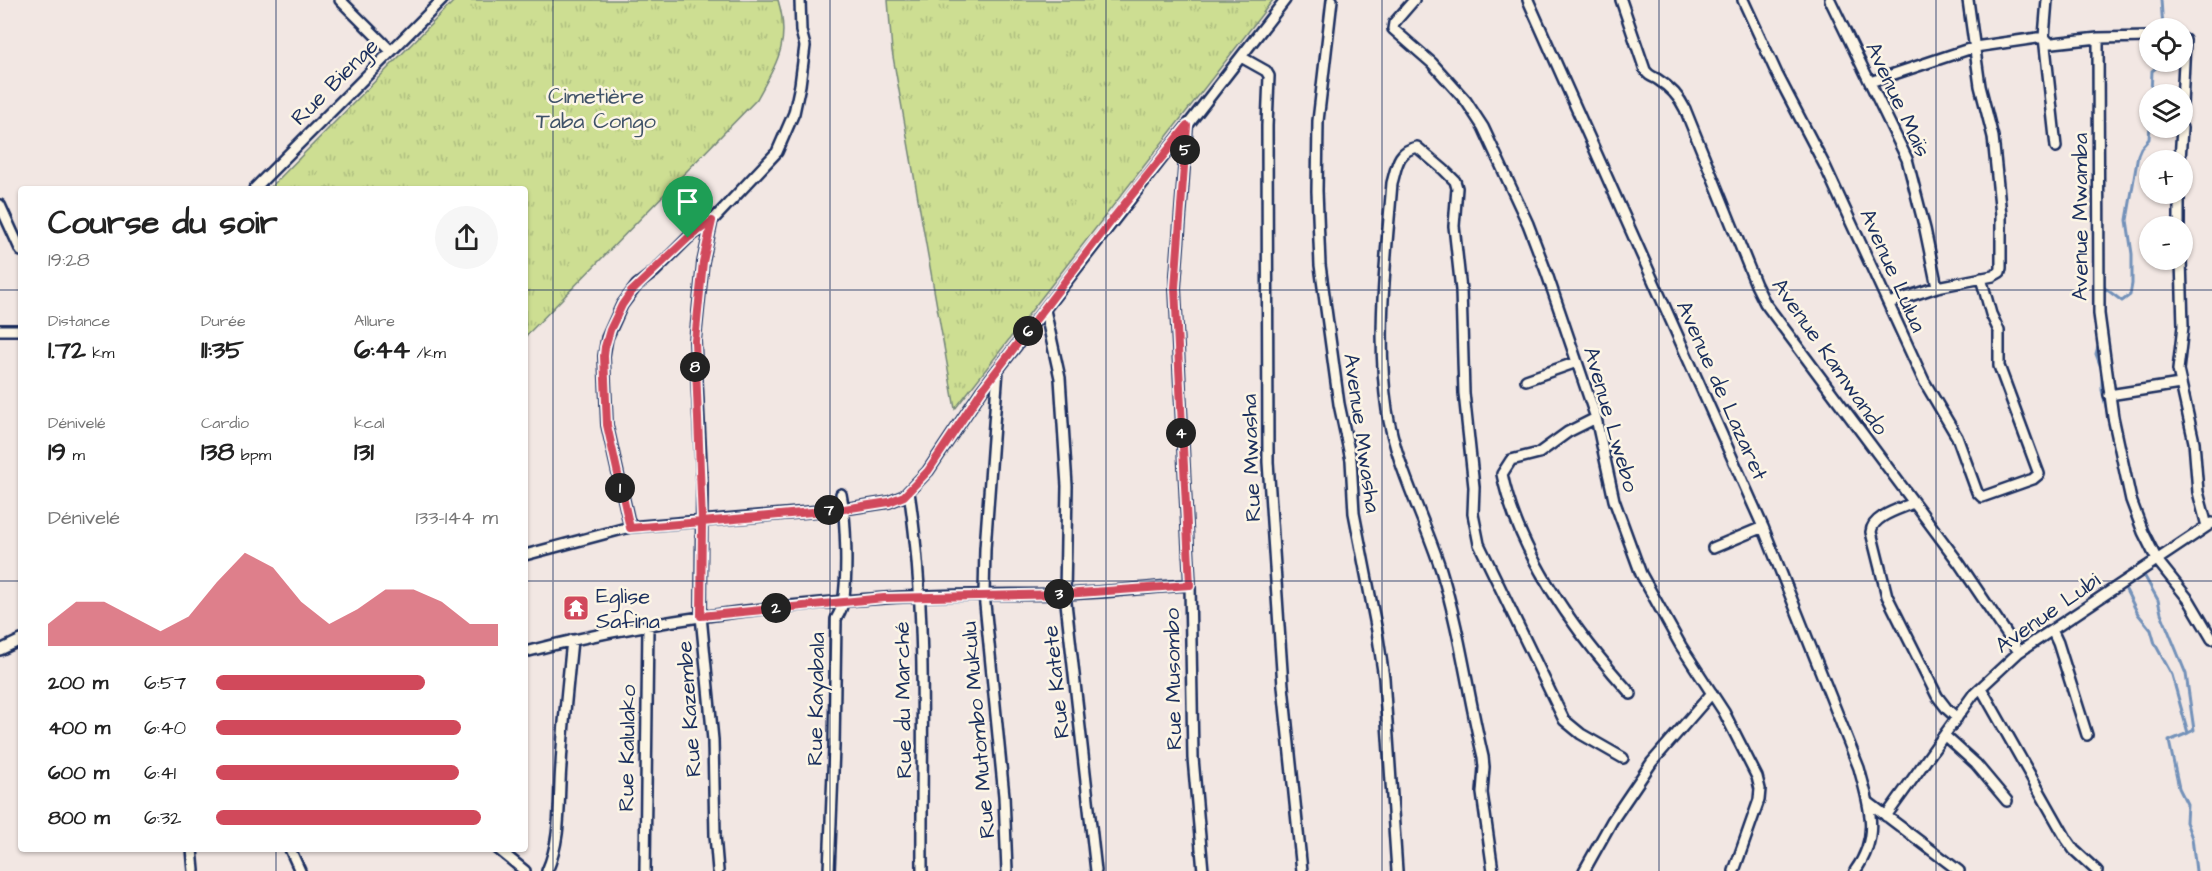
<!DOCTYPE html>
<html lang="fr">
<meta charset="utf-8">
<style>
:root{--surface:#fff;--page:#f6f6f6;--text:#222;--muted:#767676;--accent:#d1495b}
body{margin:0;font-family:"Architects Daughter",sans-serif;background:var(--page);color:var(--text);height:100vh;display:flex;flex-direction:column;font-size:22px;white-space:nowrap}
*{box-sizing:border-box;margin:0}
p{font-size:20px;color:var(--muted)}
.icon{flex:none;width:33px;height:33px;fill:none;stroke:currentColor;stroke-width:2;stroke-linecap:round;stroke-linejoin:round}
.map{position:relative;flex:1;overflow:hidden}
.sheet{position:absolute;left:18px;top:186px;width:510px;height:666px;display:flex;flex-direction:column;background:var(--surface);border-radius:6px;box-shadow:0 2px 4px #0004}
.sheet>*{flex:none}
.fabs{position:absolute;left:2139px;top:18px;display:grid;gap:12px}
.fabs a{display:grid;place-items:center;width:54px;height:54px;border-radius:50%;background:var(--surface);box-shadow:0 2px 4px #0004;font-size:30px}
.pin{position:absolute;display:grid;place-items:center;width:51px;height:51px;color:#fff;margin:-62px -26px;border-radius:50% 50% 50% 0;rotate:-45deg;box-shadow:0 0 6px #0007}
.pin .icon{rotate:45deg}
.km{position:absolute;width:30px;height:30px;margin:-15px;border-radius:50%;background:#222;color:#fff;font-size:16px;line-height:30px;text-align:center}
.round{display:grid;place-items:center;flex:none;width:63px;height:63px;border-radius:32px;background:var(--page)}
.overview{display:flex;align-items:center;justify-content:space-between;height:102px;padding:0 30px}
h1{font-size:33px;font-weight:800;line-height:45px}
.metrics{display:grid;grid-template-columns:repeat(3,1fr);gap:9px;height:102px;padding:6px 30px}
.metrics div{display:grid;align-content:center}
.metrics b{font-size:26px;font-weight:800}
.metrics small{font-size:16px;font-weight:400}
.metrics p{font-size:16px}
.chart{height:168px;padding:12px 30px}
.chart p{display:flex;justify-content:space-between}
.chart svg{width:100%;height:108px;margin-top:6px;fill:var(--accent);opacity:.7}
ul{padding:0 30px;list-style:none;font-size:20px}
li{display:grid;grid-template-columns:96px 72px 1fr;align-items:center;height:45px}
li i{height:15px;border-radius:8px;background:var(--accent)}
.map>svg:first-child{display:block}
</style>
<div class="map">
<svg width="2212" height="871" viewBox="0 0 2212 871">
<defs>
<pattern id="grass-tufts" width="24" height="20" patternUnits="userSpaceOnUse" patternTransform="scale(1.5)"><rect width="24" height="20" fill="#cdde92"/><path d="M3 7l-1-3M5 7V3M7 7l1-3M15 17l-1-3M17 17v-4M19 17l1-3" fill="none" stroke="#afbf80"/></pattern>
</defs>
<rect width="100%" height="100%" fill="#f2e7e3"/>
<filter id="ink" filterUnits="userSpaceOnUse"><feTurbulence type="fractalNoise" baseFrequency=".0167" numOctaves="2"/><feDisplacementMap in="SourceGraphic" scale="12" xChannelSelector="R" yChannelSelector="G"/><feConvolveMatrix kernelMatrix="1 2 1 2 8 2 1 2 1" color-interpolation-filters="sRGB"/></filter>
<g filter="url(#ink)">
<path fill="url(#grass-tufts)" stroke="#748678" stroke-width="1.5" d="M455 0H778C791 43 777 62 757 99L525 337V189H269Z
M888 0H1273L955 409 892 51Z"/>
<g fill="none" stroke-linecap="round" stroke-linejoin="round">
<path stroke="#7391b9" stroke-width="3" d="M2161 0 2163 28
M2151 94 2152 71 2163 62
M2102 286 2122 301 2130 295 2132 284V254L2127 220 2138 155 2141 148 2149 139 2150 124
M2099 343 2096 354 2102 370V390L2113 436
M2139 565 2148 560 2151 555
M2128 574 2137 566
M2144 575 2158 600 2161 613 2186 674 2194 730 2188 733
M2126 590 2138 614 2151 630 2155 644 2172 675 2188 733 2169 741 2179 788 2187 804 2186 822 2192 838 2196 871"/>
<defs>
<path id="minor" d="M340 0 391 51
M1332 0 1318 121 1317 191 1320 265 1339 404 1351 460 1354 513 1377 631 1384 678 1397 871
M1414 0 1394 23 1393 29 1432 63 1466 101 1483 127 1528 224 1547 274 1596 418 1614 500 1641 574 1681 646 1724 712 1757 777 1760 789 1759 800 1734 871
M1528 0 1763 527 1859 768C1869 806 1881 836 1855 871
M1621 0 1645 70C1648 75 1651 76 1657 79 1670 87 1679 96 1685 109L1756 285 1765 303 1959 563 2019 652
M1743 0 1777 74 1825 166 1924 381 1957 437 1977 492 1982 497 2033 479 2039 474 1999 366V331L1991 314 1981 278
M1830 0 1907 159 1925 229 1937 287
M2047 0 2044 37 2056 147
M2098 38 2099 314 2113 417 2131 500 2143 532 2157 560 2189 600 2212 639
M2182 40H2185L2182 105
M1241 57 1266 71 1269 76 1267 126 1268 462 1283 686 1302 871
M1870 82 1975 47 2044 37 2049 43H2053L2098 38 2150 37
M1187 128 1175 288 1190 585 1193 758 1203 871
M2180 160 2182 128
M254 189 442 0
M2179 194V226
M0 205 21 251
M712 221 703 262 695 341 702 482 701 616 713 740 715 835 718 871
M2181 260 2183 326 2178 370 2194 442 2198 492 2207 526
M1889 303 1937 287 1993 276 2000 272 2001 268V215L1993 137 1980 86 1968 0
M1045 310 1060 378 1067 486 1065 594 1096 871
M0 330H21
M998 369 985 549 984 594 1004 796 1007 871
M1526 380 1577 362
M2109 395 2180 384
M1596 418 1568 432 1539 453 1511 460 1502 474C1519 556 1576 633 1631 694
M909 492C928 617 921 745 922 871
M1913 503C1900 509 1872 516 1871 532L1887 596 1937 696 1947 709 1957 718
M630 527 607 425 604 356 607 338 622 305 637 285 654 272 688 238 712 221 777 152 794 113 800 85 805 46 801 31 800 0
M1713 548 1763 527
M525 555 630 527 844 509 889 502 904 496 928 471 982 390 1285 0
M2052 630 2058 643 2087 735
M0 650 21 640
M525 652C642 621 764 606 885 598 944 594 1003 595 1062 594 1105 593 1147 587 1190 585
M1981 688 2067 840 2074 850 2097 871
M1945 736 1976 764 2007 801
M1868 802 1959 871
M1886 816 1973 695 2019 652 2212 523
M192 849 194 871
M290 849 300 871
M498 849 525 871
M547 871C562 838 558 801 561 765 563 724 568 682 572 640
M645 871 648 626
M829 871 834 747 836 619C839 614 842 608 843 602 848 576 846 519 841 494
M1493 871 1482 793 1484 767 1483 757C1468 695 1460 631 1441 570 1424 517 1396 466 1387 410 1376 335 1386 259 1392 183 1397 166 1397 151 1417 147L1444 170 1455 181 1457 188 1454 226 1461 290 1464 393 1474 487 1473 514 1479 544 1564 720 1581 734 1623 758
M1584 871 1612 821 1652 762 1712 693"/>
</defs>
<use href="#minor" stroke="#1b2f5e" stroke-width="14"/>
<use href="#minor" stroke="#fcf5e5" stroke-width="9"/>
</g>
</g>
<g fill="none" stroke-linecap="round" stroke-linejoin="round" filter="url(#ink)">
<defs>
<path id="route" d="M688 238 631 292 622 305 610 330 605 347 604 356 607 425 630 528 702 522 701 616 884 598 1065 594 1190 585 1175 288 1187 126 1115 216 982 390 928 471 904 496 889 502 844 509 702 522 695 341 703 262 712 221 688 238"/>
</defs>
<use href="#route" stroke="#fff" stroke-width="12"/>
<use href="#route" stroke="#d1495b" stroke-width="8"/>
</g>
<path fill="none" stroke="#1b2f5e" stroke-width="1.5" stroke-opacity="0.55" d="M276 0V189M553 0V871M830 0V871M1106 0V871M1382 0V871M1659 0V871M1936 0V871M0 290H21M525 290H2212M0 581H21M525 581H2212M276 849V871"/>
<defs>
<symbol id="temple-square" viewBox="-11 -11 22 22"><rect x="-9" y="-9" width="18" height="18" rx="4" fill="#d1495b" stroke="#fcf5e5"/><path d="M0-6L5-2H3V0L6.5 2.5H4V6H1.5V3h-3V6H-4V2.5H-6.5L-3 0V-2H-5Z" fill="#fff"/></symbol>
</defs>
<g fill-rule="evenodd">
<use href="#temple-square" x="561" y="593" width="30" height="30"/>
</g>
<g text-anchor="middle" stroke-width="5" stroke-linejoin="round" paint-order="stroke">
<g font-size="22" fill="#1b2f5e" stroke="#fcf5e5">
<text transform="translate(334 81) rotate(-45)" y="8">Rue Bienge</text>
<text transform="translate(1899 99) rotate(65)" y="8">Avenue Maïs</text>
<text transform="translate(2079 217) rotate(-90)" y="8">Avenue Mwamba</text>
<text transform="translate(1894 270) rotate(66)" y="8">Avenue Lulua</text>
<text transform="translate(1831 356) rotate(55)" y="8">Avenue Kamwando</text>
<text transform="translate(1723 390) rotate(66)" y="8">Avenue de Lazaret</text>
<text transform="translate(1612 419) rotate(74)" y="8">Avenue Lwebo</text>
<text transform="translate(1363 433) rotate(82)" y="8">Avenue Mwasha</text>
<text transform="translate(1250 458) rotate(-92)" y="8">Rue Mwasha</text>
<text transform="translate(2047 612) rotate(-35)" y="8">Avenue Lubi</text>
<text transform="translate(1172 679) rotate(-91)" y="8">Rue Musombo</text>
<text transform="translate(1055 682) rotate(-96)" y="8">Rue Katete</text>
<text transform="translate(815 699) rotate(-89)" y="8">Rue Kayabala</text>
<text transform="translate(902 700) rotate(-91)" y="8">Rue du Marché</text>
<text transform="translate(688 709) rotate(-94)" y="8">Rue Kazembe</text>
<text transform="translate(977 730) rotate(-95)" y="8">Rue Mutombo Mukulu</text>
<text transform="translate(626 748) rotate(-89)" y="8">Rue Kalulako</text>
</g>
<g font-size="22" fill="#3f5268" stroke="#fcf5e5">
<text x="596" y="103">Cimetière<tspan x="596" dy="25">Taba Congo</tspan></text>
</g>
<g font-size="22" fill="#1b2f5e" stroke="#fcf5e5" text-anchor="start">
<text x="596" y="603">Eglise<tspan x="596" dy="25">Safina</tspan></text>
</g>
</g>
</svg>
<div class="fabs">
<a><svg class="icon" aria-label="locate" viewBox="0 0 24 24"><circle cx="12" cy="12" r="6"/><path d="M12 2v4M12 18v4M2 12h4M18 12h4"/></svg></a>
<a><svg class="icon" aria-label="layers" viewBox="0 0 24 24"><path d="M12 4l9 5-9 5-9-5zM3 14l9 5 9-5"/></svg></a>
<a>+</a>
<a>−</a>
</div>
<div class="pin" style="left:688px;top:238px;background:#1e9e55"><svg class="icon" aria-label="arrive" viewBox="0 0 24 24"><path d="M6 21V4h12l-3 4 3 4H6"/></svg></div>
<b class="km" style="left:620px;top:488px">1</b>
<b class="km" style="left:776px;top:608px">2</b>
<b class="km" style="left:1059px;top:594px">3</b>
<b class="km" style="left:1181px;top:433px">4</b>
<b class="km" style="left:1185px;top:150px">5</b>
<b class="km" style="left:1028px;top:331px">6</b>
<b class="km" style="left:829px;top:510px">7</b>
<b class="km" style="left:695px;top:367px">8</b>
<section class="sheet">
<div class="overview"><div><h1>Course du soir</h1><p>19:28</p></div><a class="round"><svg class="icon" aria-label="share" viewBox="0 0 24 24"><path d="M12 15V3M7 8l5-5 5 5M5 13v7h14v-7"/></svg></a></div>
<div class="metrics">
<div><p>Distance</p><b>1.72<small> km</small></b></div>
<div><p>Durée</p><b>11:35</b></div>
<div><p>Allure</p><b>6:44<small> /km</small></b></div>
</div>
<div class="metrics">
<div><p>Dénivelé</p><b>19<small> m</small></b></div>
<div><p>Cardio</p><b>138<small> bpm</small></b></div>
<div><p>kcal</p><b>131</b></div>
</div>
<div class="chart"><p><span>Dénivelé</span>133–144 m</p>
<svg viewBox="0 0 160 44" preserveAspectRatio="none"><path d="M0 44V35L10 26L20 26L30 32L40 38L50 32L60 18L70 6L80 12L90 26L100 35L110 29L120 21L130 21L140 26L150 35L160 35V44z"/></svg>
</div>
<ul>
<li><b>200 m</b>6:57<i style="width:74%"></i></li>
<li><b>400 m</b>6:40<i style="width:87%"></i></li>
<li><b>600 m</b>6:41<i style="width:86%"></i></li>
<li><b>800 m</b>6:32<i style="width:94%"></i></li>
</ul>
</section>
</div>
